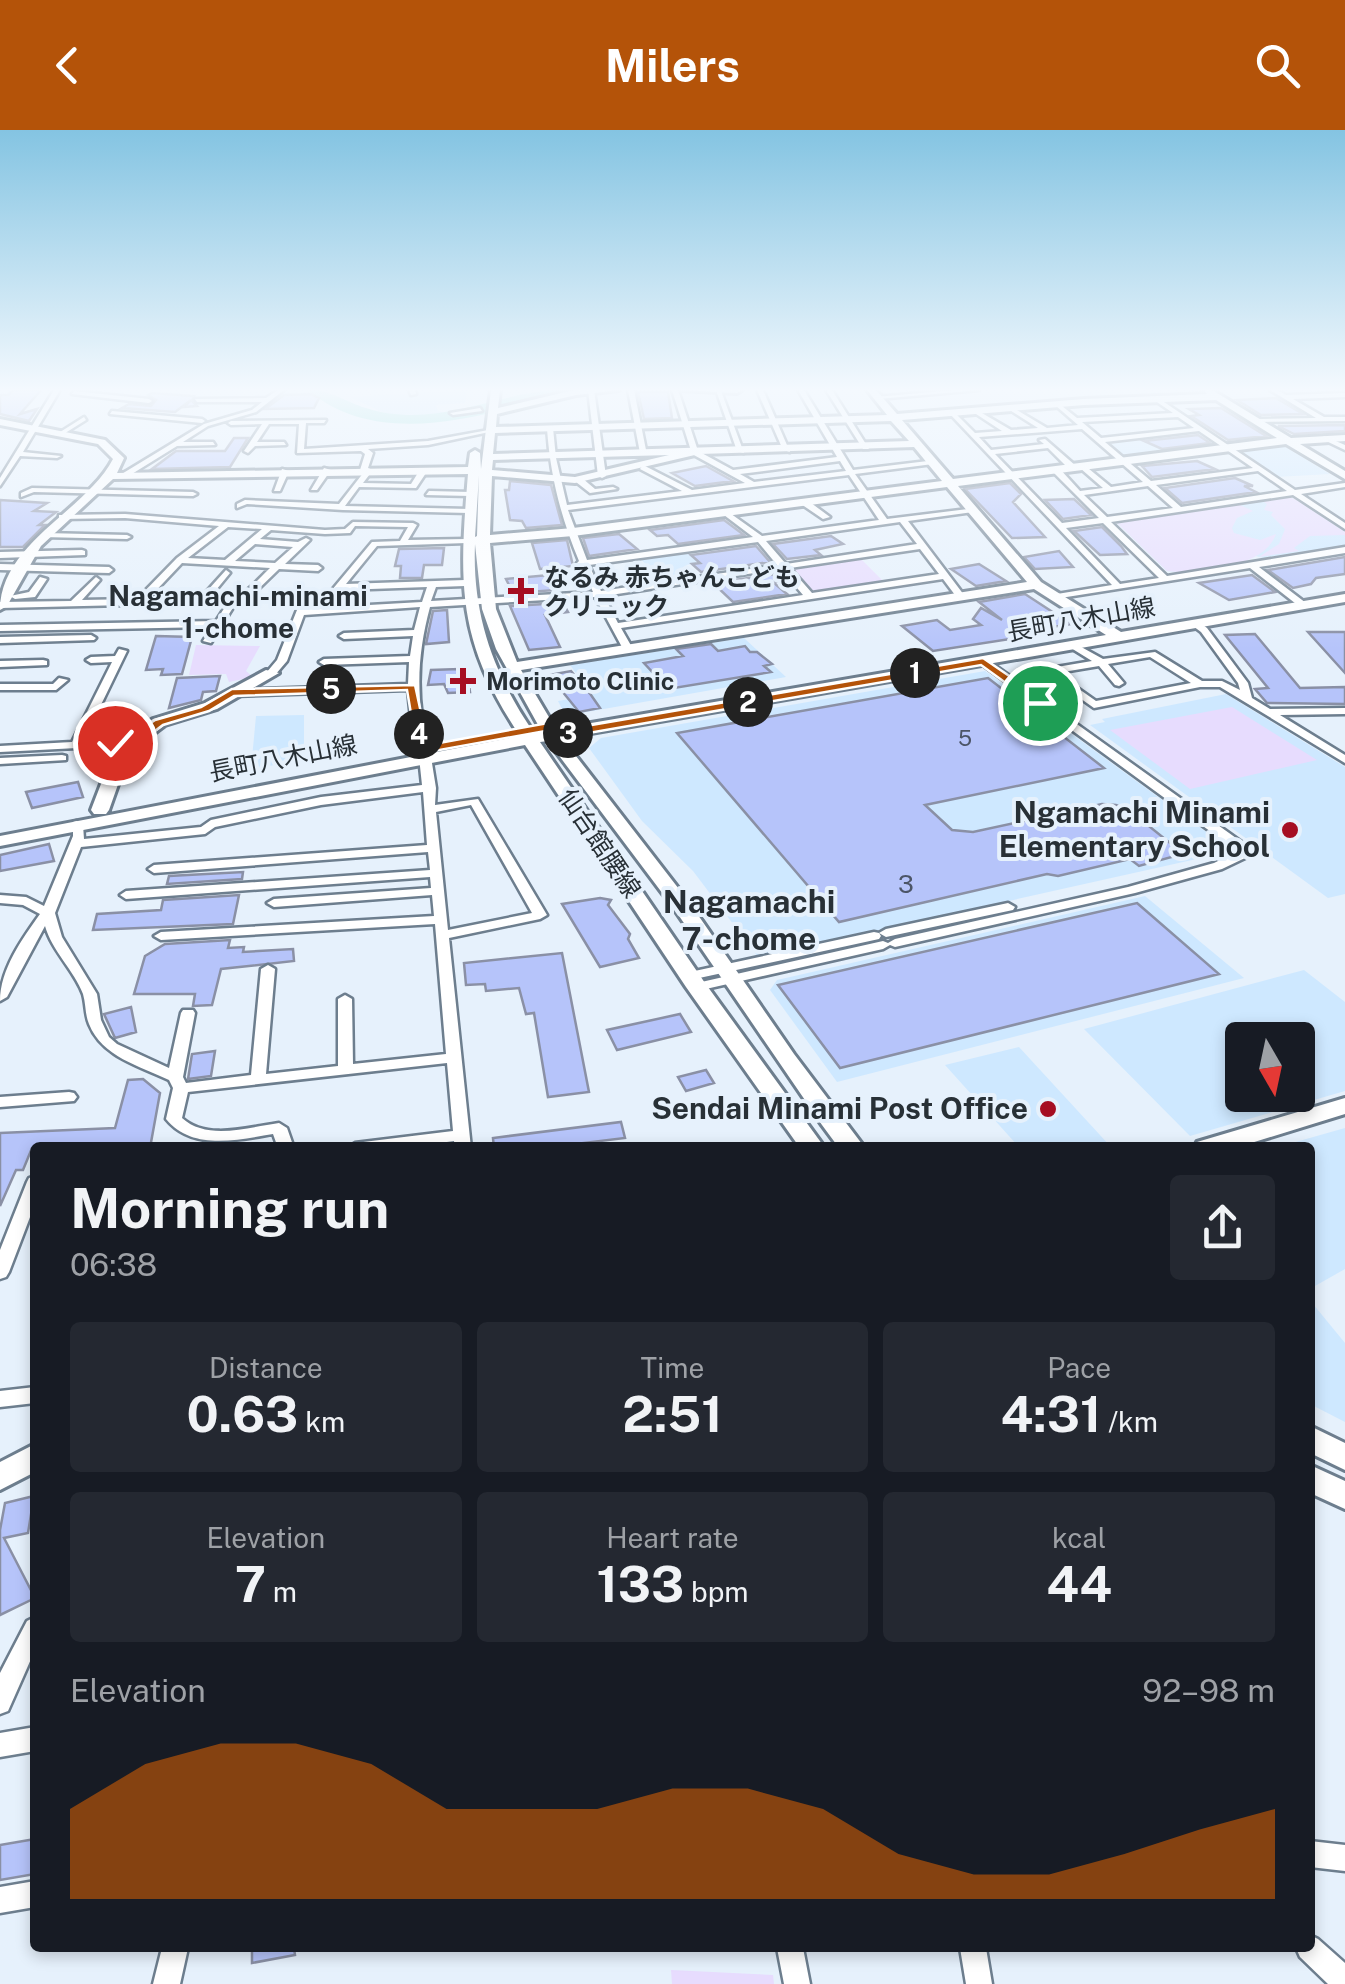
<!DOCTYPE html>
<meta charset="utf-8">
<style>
:root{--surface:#171b24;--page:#242831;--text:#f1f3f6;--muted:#9ea1a6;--accent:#b45309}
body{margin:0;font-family:"Public Sans","Noto Sans JP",sans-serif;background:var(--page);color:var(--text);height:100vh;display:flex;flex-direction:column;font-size:38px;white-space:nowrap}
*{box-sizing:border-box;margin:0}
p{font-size:32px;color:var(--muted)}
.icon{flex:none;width:55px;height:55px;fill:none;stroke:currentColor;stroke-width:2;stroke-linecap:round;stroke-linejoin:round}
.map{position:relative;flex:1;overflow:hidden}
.details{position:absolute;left:30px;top:1012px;width:1285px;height:810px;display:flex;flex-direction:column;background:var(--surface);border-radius:10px;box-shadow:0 5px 15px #0003}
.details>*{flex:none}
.needle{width:65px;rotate:171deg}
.tools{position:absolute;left:1225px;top:892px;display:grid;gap:20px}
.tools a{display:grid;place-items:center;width:90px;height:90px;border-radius:10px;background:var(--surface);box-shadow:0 5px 15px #0003;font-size:50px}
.pin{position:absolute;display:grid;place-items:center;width:85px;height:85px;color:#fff;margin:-42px;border:5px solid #fff;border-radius:50%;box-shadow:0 2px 10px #0007}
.km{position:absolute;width:50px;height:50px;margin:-25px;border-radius:50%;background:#222;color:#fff;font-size:28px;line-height:50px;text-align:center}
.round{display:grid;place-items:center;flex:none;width:105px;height:105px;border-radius:10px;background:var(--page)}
.summary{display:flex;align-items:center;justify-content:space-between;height:170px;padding:0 40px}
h1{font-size:55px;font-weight:700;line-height:75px}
.figures{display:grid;grid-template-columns:repeat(3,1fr);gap:15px;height:170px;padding:10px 40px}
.figures div{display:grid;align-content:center;border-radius:10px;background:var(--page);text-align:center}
.figures b{font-size:50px;font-weight:700}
.figures small{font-size:28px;font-weight:400}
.figures p{font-size:28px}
.chart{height:280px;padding:20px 40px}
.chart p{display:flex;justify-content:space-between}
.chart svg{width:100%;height:180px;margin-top:10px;fill:var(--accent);opacity:.7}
header{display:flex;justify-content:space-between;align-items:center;height:130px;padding:0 40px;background:var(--accent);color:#fff;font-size:45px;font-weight:700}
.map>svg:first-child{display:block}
</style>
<header><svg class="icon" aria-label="back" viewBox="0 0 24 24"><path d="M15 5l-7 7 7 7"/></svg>Milers<svg class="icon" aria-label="search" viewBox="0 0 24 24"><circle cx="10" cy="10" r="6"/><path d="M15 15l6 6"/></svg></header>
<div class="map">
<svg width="1345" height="1854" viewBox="0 0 1345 1854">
<rect width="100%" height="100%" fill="#e6f1fc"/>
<path fill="#cee8ff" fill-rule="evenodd" d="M467 260 465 273 436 275 438 281 449 284 438 287 386 284 350 267Z
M1194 301 1218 314 1126 326 1105 311Z
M1272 314 1284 316 1330 344 1276 347 1233 319Z
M1284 366 1295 369 1345 402V417L1266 429 1256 426 1178 442 1167 441 1116 392Z
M684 420 698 433 686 435 698 447 675 450 662 438 651 439 638 427Z
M744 508 786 547 581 583 562 579 558 571 592 565 570 535Z
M985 541 1227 717 1228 722 758 827 693 741 642 691 589 618 601 608Z
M1226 564 1345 637V764L1328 768 1090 595 1105 592 1102 589Z
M304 585V630L251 639 256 586Z
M1145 766 1244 848 837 952 770 860 777 850Z
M1304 840 1345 872V961L1190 1006 1084 899ZM1242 910H1298V965H1242Z
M1019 917 1111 1017H1019L945 935Z
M1345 998V1139L1315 1156 1310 1148V1018L1278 1017Z
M1313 1174 1345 1213V1292L1310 1274Z"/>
<path fill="#e7dcfe" d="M1284 366 1295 369 1345 402V405L1310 406 1294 418 1299 421 1259 427 1279 414 1285 399 1271 385 1273 382 1264 380 1267 374 1261 370Z
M1238 374 1253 381 1237 388 1232 398 1234 403 1260 410 1276 404C1263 439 1209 437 1178 442L1167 441 1116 392Z
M860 428 885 453 816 463 790 440Z
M196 515 260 516 246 541 253 547 229 552 226 544 189 545Z
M1232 577 1317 630 1190 659 1110 600Z
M671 1840 773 1845 774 1854H672Z"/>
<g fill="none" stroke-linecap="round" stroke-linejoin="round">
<path fill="#8eddd8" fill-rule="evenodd" d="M308 260C330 259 345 272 366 278 381 283 397 285 412 285 468 285 519 257 573 260 563 266 548 267 536 270 465 292 370 314 308 260Z"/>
</g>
<path fill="#b6c4fa" stroke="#8a90a5" stroke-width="2.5" d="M13 260H41L20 284 37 279 29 291 0 284V265H8Z
M638 262H668L672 288 644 289Z
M152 263 194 266 192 271 197 276 184 277 191 270 175 282 122 278 129 274 151 276 156 270 148 265Z
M311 264 319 268 314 278 265 279 284 265Z
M1276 268 1303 284 1261 285 1237 270Z
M1221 278 1266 306 1228 310 1191 286 1199 285 1189 279Z
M1345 295V301L1294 304 1278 296Z
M1198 305 1210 313 1162 319 1144 311Z
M234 308H248L230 337 152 339 176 321H225Z
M1197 331 1215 339 1152 347 1142 336Z
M706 336 733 351 695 356 672 343Z
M1235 348 1253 356H1244L1256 362 1182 373 1165 358Z
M510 351 551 355 562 395 526 398 522 391 510 390 505 360H509Z
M1010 353 1021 364 1013 372 1045 407 1012 408 965 359Z
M1074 369 1091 385 1063 389 1045 370Z
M0 370 47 373 34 381 56 382 39 395H45L23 417H0Z
M724 390 744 405 678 414 668 405 657 406 650 400Z
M1102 397 1121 416 1127 424 1100 425 1074 401Z
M619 404 637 419 589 426 583 408Z
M831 406 843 414 815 420 821 425 787 429 773 414Z
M567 410 573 436 540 439 532 413Z
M756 416 770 432 701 442 692 434 700 433 691 425Z
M444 418 442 435H424L422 448H400L401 436H395L399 419Z
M1059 421 1073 437 1035 439 1024 427Z
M1345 427V444L1316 448 1311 454 1293 458 1268 440Z
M979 434 1006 451 976 456 951 439Z
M776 444 784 450 773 452 787 464 733 472 713 453Z
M549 445 557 460 513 463 506 449Z
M1252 445 1275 462 1229 470 1199 453Z
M1025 464 1071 494 1017 503 1023 507 933 521 902 496 937 490 950 500 981 495 973 489 981 478 1002 490 979 472Z
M563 473 568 482 545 485 560 517 529 520 510 476Z
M447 480 449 512 426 514 433 481Z
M1308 502H1345V543Z
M1255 504 1300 558 1345 557V574L1267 573 1255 559 1268 558 1225 505Z
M156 506 192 507 182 544 161 545 163 539 146 540Z
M711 514 718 521 745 516 750 522H757L772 534 764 536 771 542 668 559 644 533 683 526 676 519Z
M459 539V546L468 548 470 562 448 563 444 554 428 555 431 540Z
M571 541 591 565 600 578 579 582 549 545Z
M220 546 216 561 203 562 201 570 169 578 177 548Z
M988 548 1104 638 925 675 952 700 973 702 1102 674 1116 675 1129 680 1175 717 1179 725 1139 736 1130 729 1058 746 1047 744 839 792 677 603Z
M78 652 83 667 32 678 26 662Z
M49 714 54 731 0 741V725Z
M243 742 242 749 167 754 169 746Z
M239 765 233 794 93 800 97 784 161 780 163 770Z
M600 768 611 770 608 775 630 804 628 809 639 828 600 837 562 774Z
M1137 773 1219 844 840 938 778 855Z
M230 810 228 818 244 817 243 822 293 819 294 831 221 839 212 875 193 876 195 864H134L145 826 165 814Z
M562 823 589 962 548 967 534 883 526 884 519 858 486 861 485 854 466 855 464 833Z
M131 877 136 902 115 908 104 884Z
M680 884 691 902 617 920 607 900Z
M215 921 211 946 188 949 192 924Z
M706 940 714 953 686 961 678 947Z
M143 949 160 963 150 1018H32L23 1040H16L0 1076V1003L115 998 128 950Z
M621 992 625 1008 543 1018H494L493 1008Z
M34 1366 28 1403 4 1408 35 1468 0 1485V1400L5 1373Z
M35 1709V1744L0 1750V1715Z
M252 1818H294L295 1825 252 1833Z"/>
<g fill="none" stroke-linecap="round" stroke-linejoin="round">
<defs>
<path id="street" d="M54 260H60L23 322 61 326 57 328 20 326 0 356V348Z
M278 260H284L256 282 208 296 183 312H213L215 315 177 316 127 347 120 345 204 294 252 280 262 272H197L195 269 266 268Z
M409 260H415L416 264 411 265Z
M588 260H594L606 346 602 348 598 346Z
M628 260H634L647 325 640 323Z
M672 260H678L698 321 733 340 837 327 798 260H804L853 340 936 330 933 334 855 344 887 389 976 378V382H973L908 391 964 465V469H958L943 449 621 498 633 519 628 522 623 519 595 467 430 477C417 525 415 571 429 619L423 622 417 619 412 599 408 560 232 566 227 563 232 560 408 554 409 532 324 535 319 532 324 529 410 526 413 506 344 509 339 506 344 503 414 500 420 477 304 485 287 531 275 545 266 543 277 530 297 480 326 467 372 412 400 411 408 397 355 396 350 403 325 404 271 400 260 409 298 412 306 408 310 410 285 434 318 435 322 438 318 441 279 439 246 471 234 476 211 513 203 511 212 497 0 501V495L216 491 225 477 125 475 0 478V472L71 471 96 447 100 450 82 470 137 469 177 428 219 396 125 388 59 389V385H62L125 384 325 400 345 399 353 392 413 393 417 395 408 410 467 409 471 411 467 413 377 416 346 454 465 450 469 453 465 456 436 457 431 471 593 462 581 436 577 433 579 431C561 388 550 345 547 298L550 296 553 298 556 328 567 375 682 361 640 339 643 335 692 360 745 353 692 324ZM840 331 846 341 754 352 740 344ZM849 345 879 390 762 406 727 381H724V385L753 407 587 430 568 380ZM900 392 917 414 786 434 766 411ZM228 397 262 399 225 430 188 428ZM758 412 777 435 601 461 589 435ZM255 414 293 417 275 433 235 431ZM920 419 939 444 812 463 790 438ZM182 433 270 438C246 461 243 471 207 471L230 443 226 440 198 471 147 470ZM781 439 803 465 618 493 604 466ZM427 457 422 472 316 478 332 471 342 460Z
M716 260 721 261 744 323 737 321Z
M757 260H763L790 322 783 320Z
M826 260H832L869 319H863Z
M955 260H979L878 269 875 267Z
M1270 260H1277L1286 265 1345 263V267L1293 269 1324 287H1345V291L1254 292 1256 289 1316 288Z
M74 261 149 269 152 271 149 273 72 264Z
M1154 268H1158L1295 360 1345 353V357L1301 364 1345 393V399L1293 365 1111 392 1167 446 1345 417V423L1259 437 1306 473V477H1300L1250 438 1054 469 1052 467 1057 464 1112 455 949 283 954 282 975 303 1002 301 973 282 975 279 1011 300 1038 298 1008 279 1010 276 1047 298 1078 295 1055 275 1057 272 1077 288 1173 283 1154 270ZM1178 287 1194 298 1101 308 1082 292ZM1082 299 1143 352 1111 357 1083 334 1080 338 1103 358 1080 361 1059 338H1053V342L1099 388 1062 393 995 324 1048 318 1070 340H1076V336L1045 309 1039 310 1044 314 991 320 979 307ZM1199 301 1253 338 1151 351 1105 312ZM1258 341 1287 361 1181 377 1156 355ZM1148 356 1173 378 1107 387 1084 365ZM1103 393 1159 448 1120 454 1066 398Z
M480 278 482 281 453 285 450 283Z
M112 281 202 289 205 291 202 293 110 284Z
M84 287 86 290 62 305 57 304Z
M326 290 324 293H306L304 319 428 311 494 299V301L428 315 368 319 373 323 368 338 373 340 363 353 411 354 421 338 428 340 416 358 359 357 345 376 469 379 473 381 469 383 343 380 247 374 237 378V374L245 370 339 374 364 342 360 340 365 324 361 321 297 323 299 294H269L257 312H284L286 315 255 316 248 323 244 321 262 294 231 295 228 293 231 291Z
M1324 306 1345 315V320L1322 309Z
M324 338 331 340 317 360H311Z
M282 339 289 341 280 361H274Z
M576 348H582L595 359 613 357 617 359 590 363 576 352Z
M32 358 193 362 197 364 193 366 34 362 21 367V363Z
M429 361 471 362 475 364 471 366 426 365Z
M801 370H807L830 387 823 389 801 374Z
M45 403 127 405 131 407 127 409 42 407 41 405Z
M82 420 85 421V425L0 428V422Z
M0 434 109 437 113 440 109 443 0 440Z
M40 447 47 449 35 467 15 469 10 466 29 462Z
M1193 492H1199L1207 498 1248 553 1252 568 1270 579 1345 578V584L1280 585 1345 625V633L1220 557H1200L1094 578 1060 554 1069 552 1096 571 1191 553 1150 527 1108 534 1124 553 1119 556 1115 555 1099 536 1045 545 1040 542 1045 539 1092 531 1071 518V514L1074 513 1103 529 1155 522 1202 551H1222L1240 560 1238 553 1201 502 1193 496Z
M91 505 96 508 94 510 0 513V507Z
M119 519 127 521 83 612 131 610 135 611V615L0 622V616L72 612 112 532 91 533 86 530 91 527 115 526Z
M980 529H986L1243 713 1247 725 1245 728 1222 739 1135 763 895 817 890 815 883 819 697 861 692 860 690 857 697 853 883 811 888 813 895 809 1128 757 1214 733 1234 723 1233 718 980 533Z
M43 530 47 531V535L0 537V531Z
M59 548 68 550 56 560H0V554H53Z
M425 624 431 627 436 658 435 675 478 669 547 785 540 789 449 808 471 1018H455L454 1011 404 1018H347L355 1013 453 1001 447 933 188 962 182 988C207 1011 249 997 279 993L287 998 294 1018H278L273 1004C237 1010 192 1021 166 989L173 958 169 950C140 936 102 927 89 894 85 885 86 874 83 864 74 840 52 821 45 796L7 867 0 871C0 840 22 809 40 784L23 775 0 773V765L26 767 44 776 73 706V692L77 691 83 695 84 709 201 697 211 690 321 667 422 655 419 627ZM423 662 427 715 154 735 148 739 154 743 428 722 430 740 126 761 120 765 126 769 430 747 431 758 274 769 267 773 274 777 432 765 434 786 161 802 154 806 161 810 435 794 446 924 353 934 352 869 345 865 338 869V936L266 944 275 839 268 835 261 839 251 945 186 953 183 947 195 883 193 880H183L181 883 169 938 117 914 109 907 101 890 97 864 62 807 55 783 81 717 205 704 215 697 321 675ZM471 675 532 783 448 800 436 682Z
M62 625 66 626V630L0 634V628Z
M1008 773 1015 777 1013 780 886 807 879 803 886 799Z
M874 802 879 803 881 806 879 809 690 850 683 846 690 842Z
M69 962 74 963 77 967 74 971 0 977V967Z
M35 1046V1074L9 1142 6 1147 0 1149V1120L27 1052 29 1048Z
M35 1257V1273L0 1277V1261Z
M35 1487V1520L8 1581 0 1584V1543L27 1491Z
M35 1597V1621L0 1627V1603Z
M1310 1711 1345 1715V1741L1310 1737Z
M35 1751V1777L0 1783V1757Z
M1310 1805 1318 1809 1345 1833V1854H1328L1300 1827 1296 1818H1310Z
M162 1818H188L180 1854H153Z
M777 1818H803L810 1854H784Z
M960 1818H986L992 1854H966Z"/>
<path id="secondary" d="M491 260H500L498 278 574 260H619L576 265 497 284 496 297 887 285 867 260H876L897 284 1084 269 1207 264 1204 260H1212L1291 308 1345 305V311L1300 314 1345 341V349L1286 314 958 356 1041 452 1121 502 1345 464V472L562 608 689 772 794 924 865 1018H839L822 995 675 780 548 611 540 612 705 853 825 1018H800L686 857 525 615 0 716V706L520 606C456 510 459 453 468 344L113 349 41 416 7 476 0 480C0 413 87 380 113 329L98 314 0 295V289L105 310 124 328 117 343 468 337 470 323 475 320 480 323 481 339ZM1216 270 1277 308 953 349 902 290 1084 275ZM891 291 909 311 493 324 495 303ZM914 317 942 351 573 398 490 405 492 346 575 353 699 324ZM669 325 575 347 492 340 493 330ZM479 345 477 406 475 407ZM947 357 1027 452 517 532 496 479 490 413 573 406ZM475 414 482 479 496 519 542 602 534 603C494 545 472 485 475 414ZM1034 459 1106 505 556 599 521 540Z
M681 260H742L737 263Z
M266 540 279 543 217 579 165 595 137 616 127 629 109 680 106 684H94L91 680 111 628 125 610 153 589 205 573Z
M1345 968V984L1235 1018H1194L1197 1012Z
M1310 1296 1345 1313V1340L1310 1323Z
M35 1314V1342L0 1360V1332Z
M1310 1335 1345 1351V1379L1310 1363Z"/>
</defs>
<use href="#street" stroke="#6d7e8e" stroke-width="5"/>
<use href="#secondary" stroke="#6d7e8e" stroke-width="6"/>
<use href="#street" fill="#fff" fill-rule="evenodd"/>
<use href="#secondary" fill="#fff" fill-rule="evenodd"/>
</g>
<linearGradient id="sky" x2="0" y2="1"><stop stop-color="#84c4e2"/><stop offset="0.5" stop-color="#f4f9fe"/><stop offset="1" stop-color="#f4f9fe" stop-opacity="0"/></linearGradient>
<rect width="1345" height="519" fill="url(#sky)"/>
<path fill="#b45309" stroke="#fff" stroke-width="2.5" d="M983 528 1044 570V575H1036L981 535 554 609 545 601 423 623 417 619 407 560 234 566 209 581 163 595 135 616 109 613 128 609 155 590 201 577 232 559 415 555 428 615 548 593 557 601Z"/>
<g fill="#a60e22" stroke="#e6f1fc" stroke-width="4">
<path d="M516 446h10v10h10v10h-10v10h-10v-10h-10v-10h10z"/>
<path d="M458 536h10v10h10v10h-10v10h-10v-10h-10v-10h10z"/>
<circle cx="1290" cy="700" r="10"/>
<circle cx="1048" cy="979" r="10"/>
</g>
<g text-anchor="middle" stroke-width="8" stroke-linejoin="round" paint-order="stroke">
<g font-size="22" fill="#4c5567">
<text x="965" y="616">5</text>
</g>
<g font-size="25" font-weight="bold" fill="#283036" stroke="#e6f1fc" text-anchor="start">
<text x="544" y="456">なるみ 赤ちゃんこども<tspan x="544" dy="29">クリニック</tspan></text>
<text x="486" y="560">Morimoto Clinic</text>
</g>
<g font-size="25" fill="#283036" stroke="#e6f1fc">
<text transform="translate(1081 489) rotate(-10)" y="9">長町八木山線</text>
<text transform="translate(283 628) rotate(-11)" y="9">長町八木山線</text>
<text transform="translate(600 713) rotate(56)" y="9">仙台館腰線</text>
</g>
<g font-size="25" fill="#4c5567">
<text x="906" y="763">3</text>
</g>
<g font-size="28" font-weight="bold" fill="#283036" stroke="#e6f1fc">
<text x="238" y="476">Nagamachi-minami<tspan x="238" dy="32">1-chome</tspan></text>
</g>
<g font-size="30" font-weight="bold" fill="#283036" stroke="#e6f1fc" text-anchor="end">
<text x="1270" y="693">Ngamachi Minami<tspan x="1270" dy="34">Elementary School</tspan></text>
<text x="1028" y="989">Sendai Minami Post Office</text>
</g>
<g font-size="32" font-weight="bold" fill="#283036" stroke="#e6f1fc">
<text x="749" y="783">Nagamachi<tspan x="749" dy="37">7-chome</tspan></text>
</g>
</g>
</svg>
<div class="tools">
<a><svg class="needle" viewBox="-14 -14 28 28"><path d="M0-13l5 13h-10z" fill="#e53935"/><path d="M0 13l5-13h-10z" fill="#9ea1a6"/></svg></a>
</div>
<div class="pin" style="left:1040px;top:573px;background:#1e9e55"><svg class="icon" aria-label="arrive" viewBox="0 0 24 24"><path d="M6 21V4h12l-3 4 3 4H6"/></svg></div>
<div class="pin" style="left:115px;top:613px;background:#d93025"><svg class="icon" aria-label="check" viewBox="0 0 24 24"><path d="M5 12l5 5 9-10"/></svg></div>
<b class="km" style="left:915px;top:543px">1</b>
<b class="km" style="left:748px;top:572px">2</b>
<b class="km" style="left:568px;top:603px">3</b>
<b class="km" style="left:419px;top:604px">4</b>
<b class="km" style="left:331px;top:559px">5</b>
<section class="details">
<div class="summary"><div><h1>Morning run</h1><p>06:38</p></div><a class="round"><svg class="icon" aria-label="share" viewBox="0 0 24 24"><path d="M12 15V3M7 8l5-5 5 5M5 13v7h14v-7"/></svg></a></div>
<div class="figures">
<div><p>Distance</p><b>0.63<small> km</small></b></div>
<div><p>Time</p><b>2:51</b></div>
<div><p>Pace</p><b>4:31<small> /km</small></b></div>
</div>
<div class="figures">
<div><p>Elevation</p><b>7<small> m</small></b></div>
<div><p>Heart rate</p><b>133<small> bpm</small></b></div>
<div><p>kcal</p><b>44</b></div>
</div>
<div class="chart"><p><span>Elevation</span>92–98 m</p>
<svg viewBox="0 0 160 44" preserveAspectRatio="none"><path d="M0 44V22L10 11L20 6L30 6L40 11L50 22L60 22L70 22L80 17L90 17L100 22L110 33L120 38L130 38L140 33L150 27L160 22V44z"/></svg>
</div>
</section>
</div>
